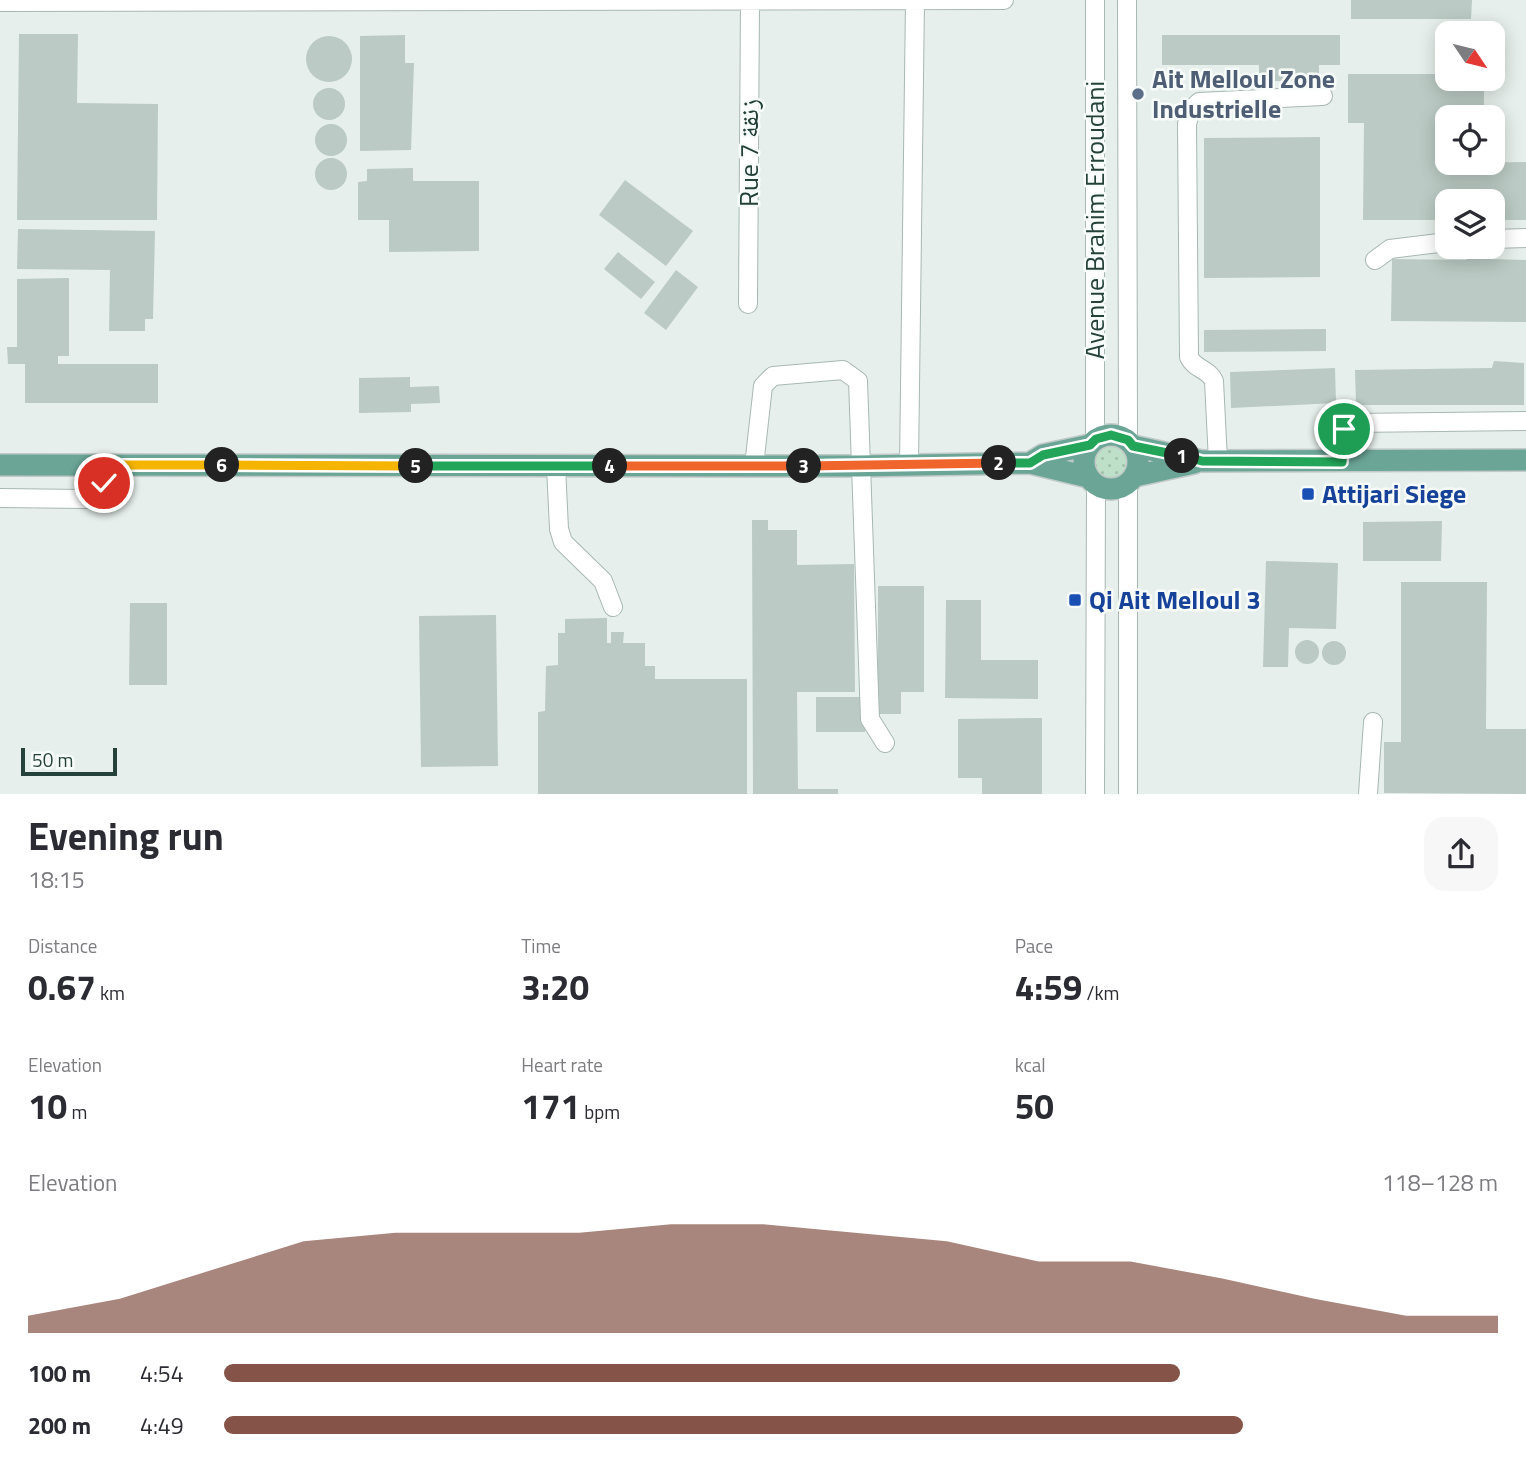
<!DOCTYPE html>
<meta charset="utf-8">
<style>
:root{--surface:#fff;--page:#f7f7f7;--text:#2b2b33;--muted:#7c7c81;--accent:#855347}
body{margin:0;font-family:"Titillium Web","Noto Naskh Arabic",sans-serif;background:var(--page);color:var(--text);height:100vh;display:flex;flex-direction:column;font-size:26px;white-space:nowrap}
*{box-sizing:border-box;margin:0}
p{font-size:23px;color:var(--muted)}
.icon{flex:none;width:38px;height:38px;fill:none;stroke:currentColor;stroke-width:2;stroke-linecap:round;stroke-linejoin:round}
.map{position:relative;height:794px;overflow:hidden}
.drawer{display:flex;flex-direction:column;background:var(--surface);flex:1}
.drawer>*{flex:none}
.needle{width:46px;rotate:125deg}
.tools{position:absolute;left:1435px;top:21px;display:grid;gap:14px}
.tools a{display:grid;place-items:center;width:70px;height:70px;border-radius:14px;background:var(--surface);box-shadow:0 4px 18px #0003;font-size:35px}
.scale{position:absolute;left:21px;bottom:18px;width:96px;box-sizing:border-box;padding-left:7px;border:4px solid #24423a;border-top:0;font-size:19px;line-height:24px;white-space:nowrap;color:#24423a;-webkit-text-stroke:5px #f7fbf9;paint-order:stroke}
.pin{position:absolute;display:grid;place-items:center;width:60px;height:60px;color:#fff;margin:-30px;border:4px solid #fff;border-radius:50%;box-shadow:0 2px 7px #0007}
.km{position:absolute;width:35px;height:35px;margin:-18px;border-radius:50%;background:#222;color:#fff;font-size:19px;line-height:35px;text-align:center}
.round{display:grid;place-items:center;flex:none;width:74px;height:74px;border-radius:21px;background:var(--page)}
.summary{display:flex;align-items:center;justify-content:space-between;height:119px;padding:0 28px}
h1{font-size:38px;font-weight:700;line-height:52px}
.metrics{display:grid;grid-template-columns:repeat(3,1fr);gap:10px;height:119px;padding:7px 28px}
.metrics div{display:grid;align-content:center}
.metrics b{font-size:35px;font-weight:700}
.metrics small{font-size:19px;font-weight:400}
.metrics p{font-size:19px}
.chart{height:196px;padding:14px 28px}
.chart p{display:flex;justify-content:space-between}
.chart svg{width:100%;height:126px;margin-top:7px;fill:var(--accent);opacity:.7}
ul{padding:0 28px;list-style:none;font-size:23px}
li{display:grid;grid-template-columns:112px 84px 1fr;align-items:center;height:52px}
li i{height:18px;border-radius:9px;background:var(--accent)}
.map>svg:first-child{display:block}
</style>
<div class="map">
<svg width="1526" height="794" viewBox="0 0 1526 794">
<defs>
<pattern id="grass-dots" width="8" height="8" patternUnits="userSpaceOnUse" patternTransform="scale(1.75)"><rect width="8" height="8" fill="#bfe0c8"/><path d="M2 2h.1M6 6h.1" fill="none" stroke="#a4c1ad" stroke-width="1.8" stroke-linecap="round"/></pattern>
</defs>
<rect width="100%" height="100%" fill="#e6efeb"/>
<path fill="url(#grass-dots)" d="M1092 461a19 19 0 1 1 38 0a19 19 0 1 1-38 0Z"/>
<path fill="#bbcac4" d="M1351 0H1472L1471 19H1351Z
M19 34H78L77 103 158 104 157 220H17Z
M405 35V63H414L411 150 360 151V36Z
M1162 35H1340V65H1319V81H1259V65H1162Z
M306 59a23 23 0 1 1 46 0a23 23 0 1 1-46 0Z
M1348 74H1447V79H1484V117H1447V163L1526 162V220H1493V201H1447V220H1363L1364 123H1348Z
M313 104a16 16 0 1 1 32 0a16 16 0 1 1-32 0Z
M315 140a16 16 0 1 1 32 0a16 16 0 1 1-32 0Z
M1320 137V277L1204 278V138Z
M315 174a16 16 0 1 1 32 0a16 16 0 1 1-32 0Z
M413 168V181H479V251L389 252V220H358V182L367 181V169Z
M625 180 693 231 666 266 599 215Z
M18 229 155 231 153 319H145V331H109L110 270 17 269Z
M618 252 655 282 641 299 604 269Z
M1484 252 1490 259 1526 260V322L1391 321 1392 259 1466 260 1472 254Z
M676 270 698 287 666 330 644 313Z
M69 278V356H58V364H158V403H25V364H8L7 347H17V279Z
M1326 329V351L1204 352V330Z
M1494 361 1524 363V405H1356L1355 370 1492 368Z
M1335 368 1336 403 1231 408 1230 372Z
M410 377V387L439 386 440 403 411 404V412L359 413V378Z
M752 520H768V530H797V565L854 564 855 692H797L798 789H838V794H753Z
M1442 521 1441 561H1363V522Z
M1266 561 1338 563 1336 629 1289 628 1288 667H1263Z
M1401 582H1487L1486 729H1526V794L1384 793V742H1401Z
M878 586H924V692H901V714H878Z
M946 600H981V660H1038V699L945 698Z
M130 603H167V685H129Z
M496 615 498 766 421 767 419 616Z
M607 618V643H611V632H624L623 643H645V666H655V679H747V794H538V712L545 711 546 666 558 665V633H565V619Z
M1295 652a12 12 0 1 1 24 0a12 12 0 1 1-24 0Z
M1322 653a12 12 0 1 1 24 0a12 12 0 1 1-24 0Z
M816 697H865V732H816Z
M1042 718V794H982V778H958V719Z"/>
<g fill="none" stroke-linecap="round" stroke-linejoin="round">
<defs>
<path id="minor" d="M1095 0V440
M1127 0 1128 440
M0 2 1004 0
M1493 239 1526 238
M1375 260 1390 249 1447 242
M748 304 750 1
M1218 461 1214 381C1208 368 1195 370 1189 357L1187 124 1191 110 1199 102 1323 96
M1342 462V435L1352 423 1526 421
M909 464 915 1
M556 466 559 529 563 542 603 581 613 607
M754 466 763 386 773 376 843 370 858 381 870 719 885 743
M0 498 86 499 101 489 111 465
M1095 794 1096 485
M1128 794V483
M1368 794 1373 722"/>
<path id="major" d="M1084 462a27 27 0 1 1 54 0a27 27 0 1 1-54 0Z
M1133 446 1202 461 1526 460
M1030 463 1043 455 1090 445
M0 465 860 466 1030 463 1088 477
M1135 476 1194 463"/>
</defs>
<use href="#minor" stroke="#a8b8b2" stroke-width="20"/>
<use href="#major" stroke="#c2cac8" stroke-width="24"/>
<use href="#minor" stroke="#fff" stroke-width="18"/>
<use href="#major" stroke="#6aa596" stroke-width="21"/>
</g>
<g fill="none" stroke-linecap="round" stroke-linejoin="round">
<defs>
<path id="split-1" d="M1182 456 1202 461 1342 462 1344 429"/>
<path id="split-2" d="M999 463H1030L1043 455 1090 445 1096 439 1111 435 1128 440 1133 446 1182 456"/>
<path id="split-3" d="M804 466 999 463"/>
<path id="split-4" d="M610 466H804"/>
<path id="split-5" d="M416 466H610"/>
<path id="split-6" d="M222 465 416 466"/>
<path id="split-7" d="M104 483 111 465H222"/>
</defs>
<use href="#split-1" stroke="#fff" stroke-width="14"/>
<use href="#split-2" stroke="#fff" stroke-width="14"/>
<use href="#split-3" stroke="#fff" stroke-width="14"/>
<use href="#split-4" stroke="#fff" stroke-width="14"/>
<use href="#split-5" stroke="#fff" stroke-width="14"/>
<use href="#split-6" stroke="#fff" stroke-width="14"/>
<use href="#split-7" stroke="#fff" stroke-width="14"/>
<use href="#split-1" stroke="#22a559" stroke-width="9"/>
<use href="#split-2" stroke="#22a559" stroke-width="9"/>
<use href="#split-3" stroke="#f0652b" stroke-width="9"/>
<use href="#split-4" stroke="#f0652b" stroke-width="9"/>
<use href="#split-5" stroke="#22a559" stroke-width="9"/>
<use href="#split-6" stroke="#f5b400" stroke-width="9"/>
<use href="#split-7" stroke="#f5b400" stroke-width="9"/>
</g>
<circle fill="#5c6f8a" stroke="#f7fbf9" stroke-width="2.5" cx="1138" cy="94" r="7"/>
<g fill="#1a4fb4" stroke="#f7fbf9" stroke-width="2.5">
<rect x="1301" y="487" width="14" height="14" rx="3.5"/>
<rect x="1068" y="593" width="14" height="14" rx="3.5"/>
</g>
<g text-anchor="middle" stroke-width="5" stroke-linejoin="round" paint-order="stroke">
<g font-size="26" font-weight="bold" fill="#4e5e75" stroke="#f7fbf9" text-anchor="start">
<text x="1152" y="88">Ait Melloul Zone<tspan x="1152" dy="30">Industrielle</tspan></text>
</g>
<g font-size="26" fill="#24423a" stroke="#f7fbf9">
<text transform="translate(749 153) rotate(-90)" y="9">Rue 7 زنقة</text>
<text transform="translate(1095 220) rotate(-90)" y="9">Avenue Brahim Erroudani</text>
</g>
<g font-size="26" font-weight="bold" fill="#164399" stroke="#f7fbf9" text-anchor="start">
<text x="1322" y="503">Attijari Siege</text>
<text x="1089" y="609">Qi Ait Melloul 3</text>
</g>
</g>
</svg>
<div class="tools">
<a><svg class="needle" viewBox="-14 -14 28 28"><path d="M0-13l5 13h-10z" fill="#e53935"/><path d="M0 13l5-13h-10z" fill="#7c7c81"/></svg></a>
<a><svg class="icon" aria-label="locate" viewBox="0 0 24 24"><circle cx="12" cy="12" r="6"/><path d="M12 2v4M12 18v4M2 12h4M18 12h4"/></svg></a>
<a><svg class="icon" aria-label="layers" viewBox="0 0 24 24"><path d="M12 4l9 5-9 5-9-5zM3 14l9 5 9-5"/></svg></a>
</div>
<div class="scale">50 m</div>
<div class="pin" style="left:1344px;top:429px;background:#1e9e55"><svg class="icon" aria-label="arrive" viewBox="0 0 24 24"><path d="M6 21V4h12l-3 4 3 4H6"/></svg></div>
<div class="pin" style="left:104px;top:483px;background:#d93025"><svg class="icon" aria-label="check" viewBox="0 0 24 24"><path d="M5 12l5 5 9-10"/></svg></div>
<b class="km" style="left:1182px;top:456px">1</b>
<b class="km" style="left:999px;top:463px">2</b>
<b class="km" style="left:804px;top:466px">3</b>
<b class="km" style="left:610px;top:466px">4</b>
<b class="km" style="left:416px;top:466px">5</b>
<b class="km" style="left:222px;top:465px">6</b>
</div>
<section class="drawer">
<div class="summary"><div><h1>Evening run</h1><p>18:15</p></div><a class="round"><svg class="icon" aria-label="share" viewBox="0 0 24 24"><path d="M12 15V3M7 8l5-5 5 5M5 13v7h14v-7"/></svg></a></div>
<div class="metrics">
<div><p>Distance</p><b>0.67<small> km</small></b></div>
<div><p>Time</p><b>3:20</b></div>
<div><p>Pace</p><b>4:59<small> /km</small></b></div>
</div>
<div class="metrics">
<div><p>Elevation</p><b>10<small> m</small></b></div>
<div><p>Heart rate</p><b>171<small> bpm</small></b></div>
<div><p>kcal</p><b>50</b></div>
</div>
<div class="chart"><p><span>Elevation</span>118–128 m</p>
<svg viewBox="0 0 160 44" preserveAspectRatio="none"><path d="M0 44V38L10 32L20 22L30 12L40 9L50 9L60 9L70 6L80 6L90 9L100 12L110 19L120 19L130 25L140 32L150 38L160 38V44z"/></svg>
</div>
<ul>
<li><b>100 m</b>4:54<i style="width:75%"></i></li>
<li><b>200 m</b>4:49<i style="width:80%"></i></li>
</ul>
</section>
